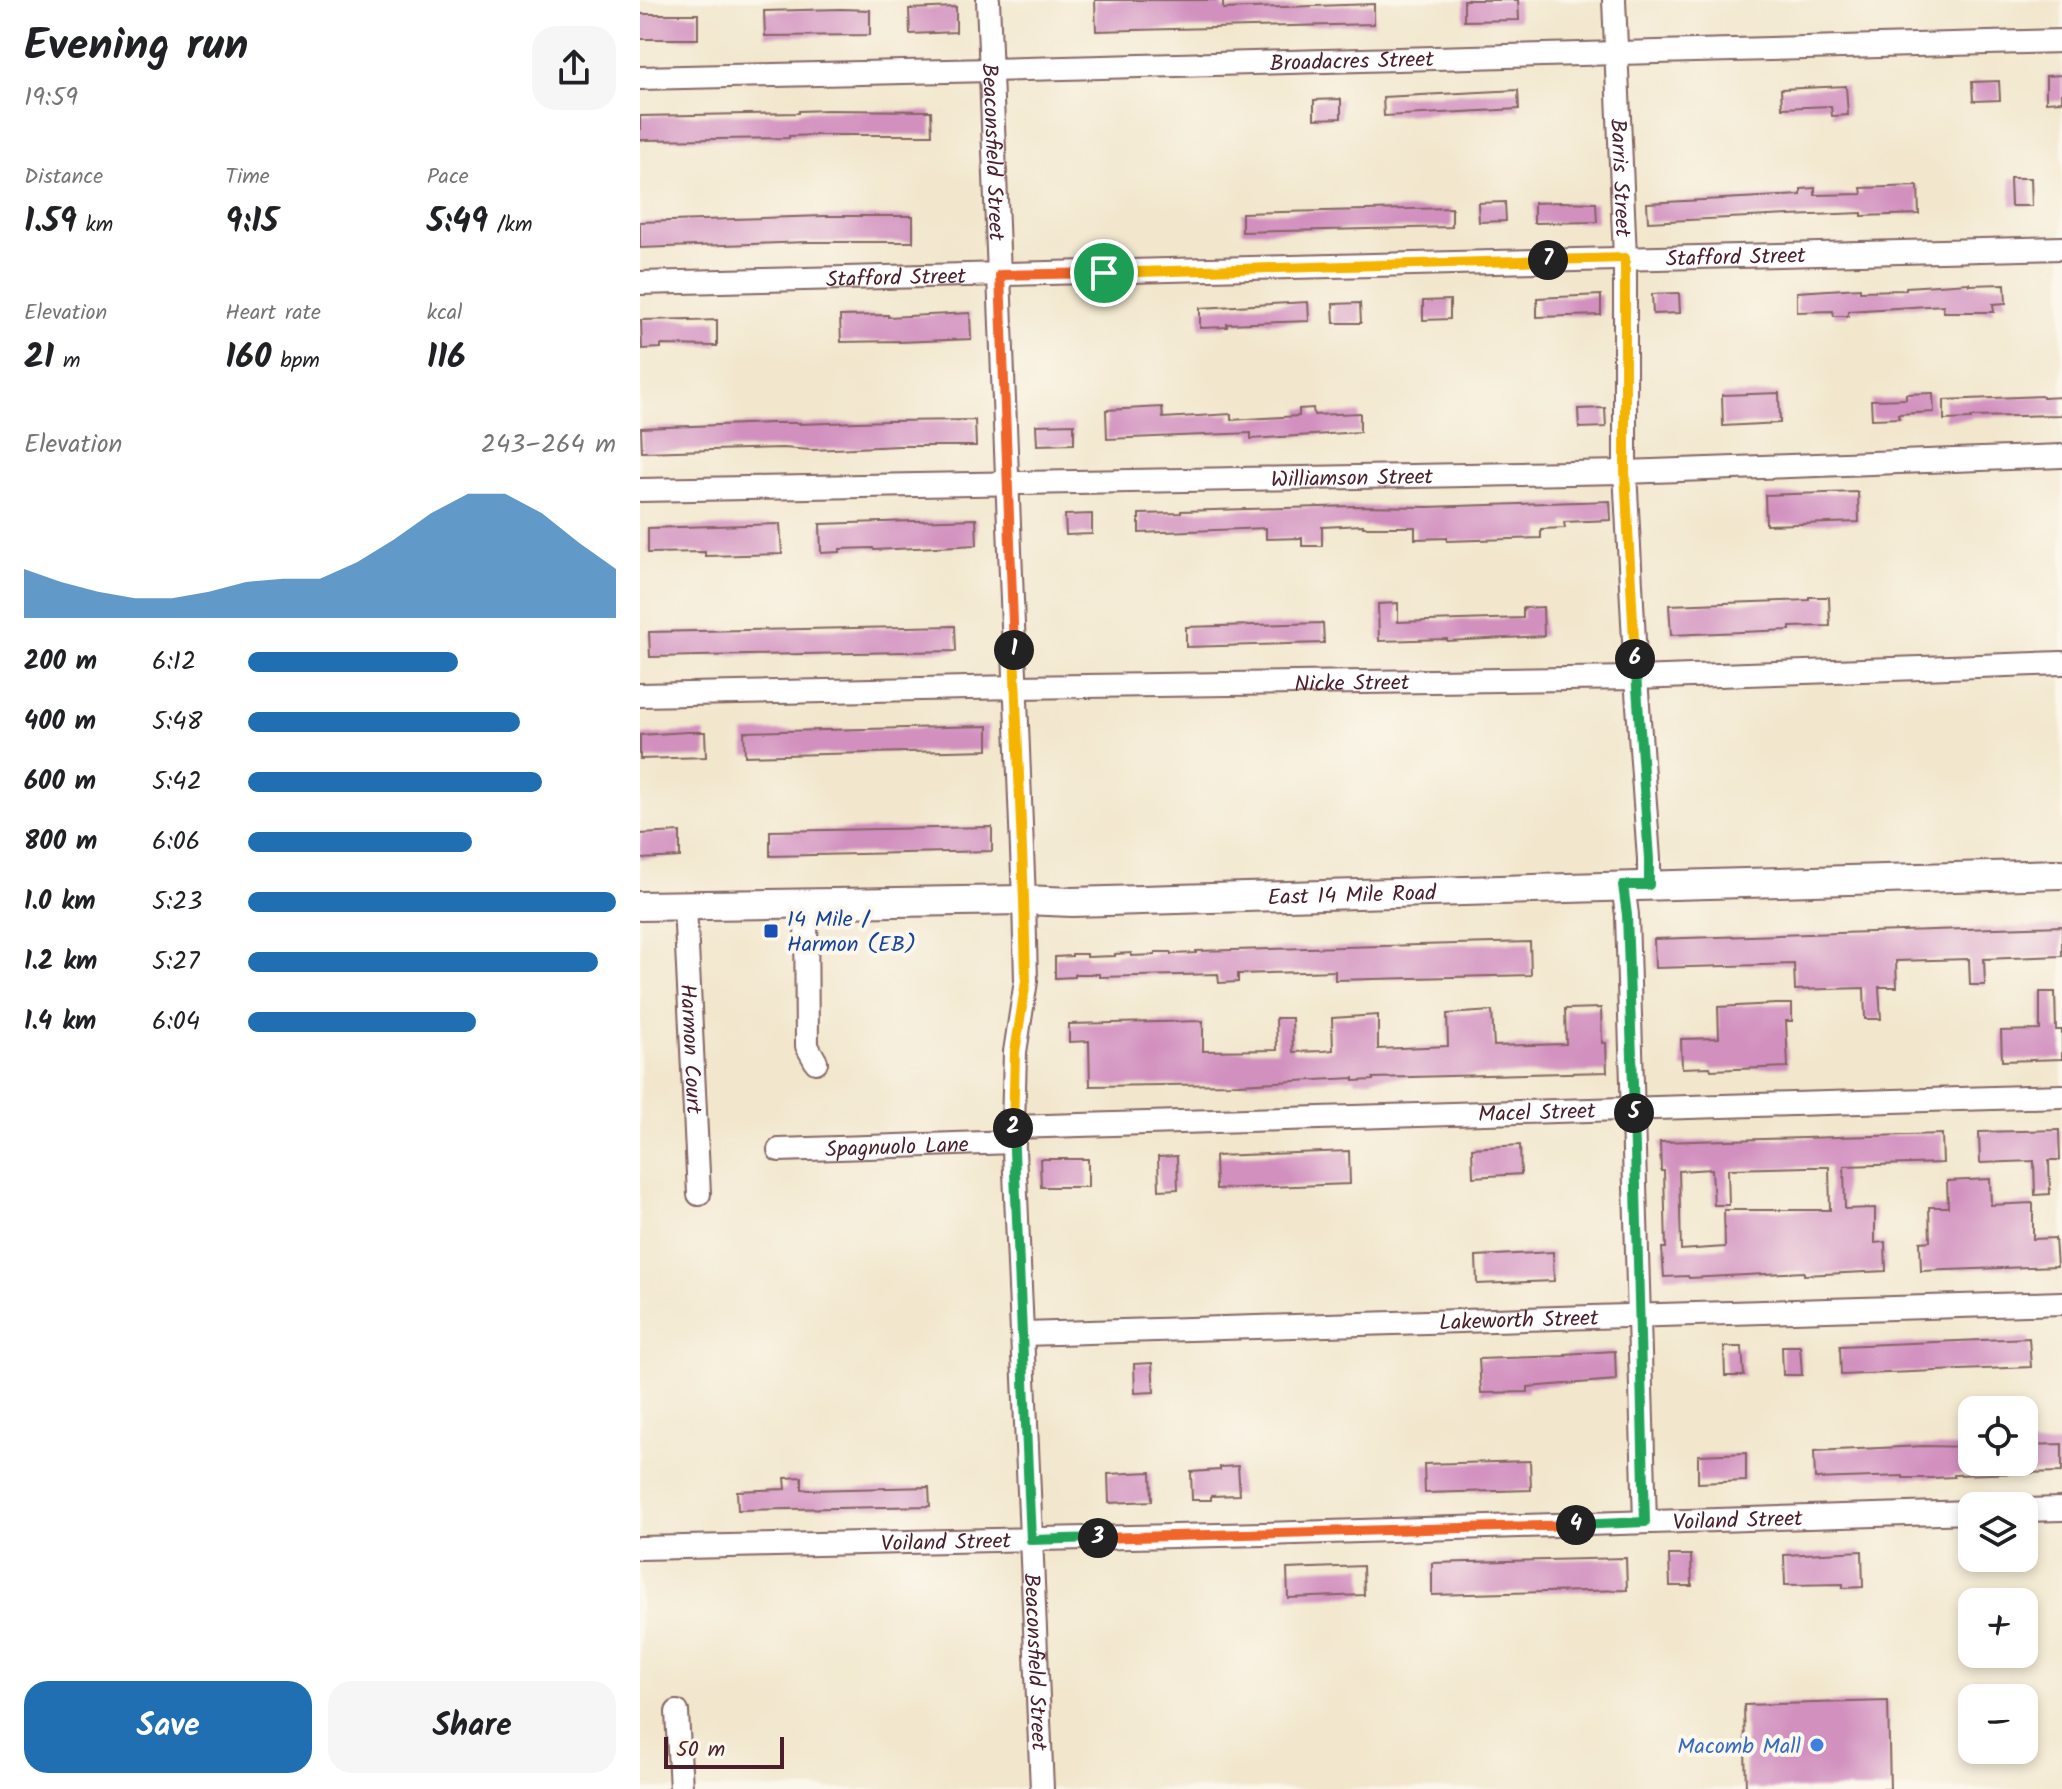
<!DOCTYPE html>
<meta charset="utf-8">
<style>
:root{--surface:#fff;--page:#f6f6f6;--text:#202124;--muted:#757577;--accent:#1f6fb2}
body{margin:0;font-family:Kalam,sans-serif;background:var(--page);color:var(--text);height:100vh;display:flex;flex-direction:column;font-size:30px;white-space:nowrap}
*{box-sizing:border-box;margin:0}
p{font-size:26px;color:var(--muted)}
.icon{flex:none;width:44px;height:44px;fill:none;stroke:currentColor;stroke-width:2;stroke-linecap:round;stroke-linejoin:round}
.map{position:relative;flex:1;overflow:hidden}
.sheet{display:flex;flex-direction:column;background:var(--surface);width:640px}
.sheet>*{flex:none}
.fabs{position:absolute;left:1318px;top:1396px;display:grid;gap:16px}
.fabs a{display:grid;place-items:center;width:80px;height:80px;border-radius:16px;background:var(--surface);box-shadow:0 4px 12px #0003;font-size:40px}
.scale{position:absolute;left:24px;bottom:20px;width:120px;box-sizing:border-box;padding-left:8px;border:4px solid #4a1f2b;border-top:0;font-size:22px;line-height:28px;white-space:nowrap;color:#4a1f2b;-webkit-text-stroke:6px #fbf7ec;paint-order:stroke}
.pin{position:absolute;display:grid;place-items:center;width:68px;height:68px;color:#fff;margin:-34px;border:4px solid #fff;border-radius:50%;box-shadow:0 2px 8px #0007}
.km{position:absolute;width:40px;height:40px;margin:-20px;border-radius:50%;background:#222;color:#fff;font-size:22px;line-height:40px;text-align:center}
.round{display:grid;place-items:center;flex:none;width:84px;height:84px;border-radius:24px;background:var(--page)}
.overview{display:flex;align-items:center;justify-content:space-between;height:136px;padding:0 24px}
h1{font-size:44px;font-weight:800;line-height:60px}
.figures{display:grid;grid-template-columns:repeat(3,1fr);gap:12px;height:136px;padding:8px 24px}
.figures div{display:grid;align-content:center}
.figures b{font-size:34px;font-weight:800}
.figures small{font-size:22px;font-weight:400}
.figures p{font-size:22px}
.chart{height:224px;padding:16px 24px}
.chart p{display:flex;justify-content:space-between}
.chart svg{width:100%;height:144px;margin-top:8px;fill:var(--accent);opacity:.7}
.action{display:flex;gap:16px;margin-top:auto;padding:16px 24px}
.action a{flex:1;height:92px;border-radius:24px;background:var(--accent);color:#fff;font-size:32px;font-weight:800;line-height:92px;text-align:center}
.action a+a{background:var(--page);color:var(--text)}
ul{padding:0 24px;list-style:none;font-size:26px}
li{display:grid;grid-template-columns:128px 96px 1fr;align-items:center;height:60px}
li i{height:20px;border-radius:10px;background:var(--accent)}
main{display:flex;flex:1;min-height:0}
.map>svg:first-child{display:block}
</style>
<main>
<section class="sheet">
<div class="overview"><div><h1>Evening run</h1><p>19:59</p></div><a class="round"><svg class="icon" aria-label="share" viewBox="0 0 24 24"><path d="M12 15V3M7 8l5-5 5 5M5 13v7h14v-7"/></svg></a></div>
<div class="figures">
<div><p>Distance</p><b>1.59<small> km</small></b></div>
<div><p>Time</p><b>9:15</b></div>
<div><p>Pace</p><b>5:49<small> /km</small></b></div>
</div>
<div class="figures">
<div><p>Elevation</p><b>21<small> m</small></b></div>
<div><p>Heart rate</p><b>160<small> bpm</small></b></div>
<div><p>kcal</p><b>116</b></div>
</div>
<div class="chart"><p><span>Elevation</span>243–264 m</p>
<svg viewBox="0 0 160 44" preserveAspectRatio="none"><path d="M0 44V29L10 33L20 36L30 38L40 38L50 36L60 33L70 32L80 32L90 27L100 20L110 12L120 6L130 6L140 12L150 21L160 29V44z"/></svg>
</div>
<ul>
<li><b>200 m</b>6:12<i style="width:57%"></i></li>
<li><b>400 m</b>5:48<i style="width:74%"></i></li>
<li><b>600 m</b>5:42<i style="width:80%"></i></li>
<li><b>800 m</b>6:06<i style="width:61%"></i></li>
<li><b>1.0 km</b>5:23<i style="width:100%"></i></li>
<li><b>1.2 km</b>5:27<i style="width:95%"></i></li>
<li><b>1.4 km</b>6:04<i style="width:62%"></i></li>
</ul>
<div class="action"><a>Save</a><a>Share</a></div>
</section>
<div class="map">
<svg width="1422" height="1789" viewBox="0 0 1422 1789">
<rect width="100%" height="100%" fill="#fbf7ec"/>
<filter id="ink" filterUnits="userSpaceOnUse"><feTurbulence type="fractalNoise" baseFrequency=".0125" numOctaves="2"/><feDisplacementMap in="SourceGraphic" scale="16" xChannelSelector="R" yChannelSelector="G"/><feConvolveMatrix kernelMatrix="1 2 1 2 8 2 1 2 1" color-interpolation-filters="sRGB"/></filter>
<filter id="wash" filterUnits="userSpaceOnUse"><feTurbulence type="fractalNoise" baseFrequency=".006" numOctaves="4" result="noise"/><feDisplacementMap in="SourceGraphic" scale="32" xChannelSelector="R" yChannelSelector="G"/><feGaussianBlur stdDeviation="1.8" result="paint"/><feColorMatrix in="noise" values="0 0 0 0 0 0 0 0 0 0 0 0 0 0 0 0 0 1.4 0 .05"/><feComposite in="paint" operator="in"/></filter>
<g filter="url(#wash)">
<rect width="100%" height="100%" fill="#f2e7cd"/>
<g id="blocks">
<path fill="#d290bf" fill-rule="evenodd" d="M455 0H583V9L734 4V24L456 31Z
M824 0H878L879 20 824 21Z
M316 7V32L270 34 269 9Z
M201 9 230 10V35L125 36 124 11Z
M0 14H58V39H0Z
M1422 75V101L1406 102V76Z
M1359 81 1360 100 1333 101 1332 82Z
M1206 86 1208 115 1192 116 1191 106 1142 108 1141 89Z
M878 90 879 109 744 116 743 97Z
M701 99V118L674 119V100Z
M188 110 291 111 292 135H178L149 136V138L0 140V116L159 113V111Z
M1370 178H1391L1392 206H1371Z
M1278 186 1279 214 1222 216V213L1149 216V215L1008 222 1007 203 1161 195V189L1175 188V195L1222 194 1221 188Z
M865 202 866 221 839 222 838 203Z
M921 202 956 203 957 222 894 223V203Z
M812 208V227L602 232V213Z
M185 216H273V242H167L0 248V222Z
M1329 283V285L1365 284 1366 303 1353 304 1354 312H1303V305L1208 311V316H1194L1193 311 1157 312V292L1220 288V291L1266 290V287Z
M1039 293 1040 313 1013 314 1012 294Z
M961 295V315L897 317V298Z
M810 300V319L783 320V301Z
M668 302 669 321 587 324V327L560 328V308Z
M720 303 721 323H694L693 304Z
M330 313 331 339 259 342V341L201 342 200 316 248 315V317Z
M50 319V321L77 320V346L21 345V348L2 349 1 320Z
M1139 393 1140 423 1083 426 1082 395Z
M1293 393 1294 412 1258 414 1259 418 1232 419 1231 400 1266 399V394Z
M1403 396V398L1422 397V415L1331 417V419L1304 420V400Z
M522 407 523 418 591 414V420L659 416V409L673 408 674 415 720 413V432L611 439V433L467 439 466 410Z
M965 408 966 427 939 428 938 409Z
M335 420 336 446H259L172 450 142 448 2 452 1 428 132 423H160V424L248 421Z
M434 424V444L397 445 396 425Z
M1218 492 1219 522 1126 525 1125 495Z
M970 501 971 520 924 522 925 528 901 529V538L807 541V538L775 539V527H723V525L682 527V546H662V538L626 539V528L499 533V514L541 513V511L714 506 787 507Z
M452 514V534L426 535 425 515Z
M336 519 337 545 234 550 233 548 200 549V552L181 553 180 524Z
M140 524 142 554 65 556V552L8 553V528Z
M1169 597H1189L1190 626 1150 627V630L1031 635 1029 605 1169 600Z
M758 603V622L883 618V608L903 607 904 636 807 641V639L739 641 738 604Z
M683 623 684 643 546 647V627Z
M315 626 316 651 10 657 9 632Z
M348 726V750L105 756 104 732Z
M47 732H65L66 757 0 759V735Z
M352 827V851L130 856V831Z
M40 832V857L0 859V834Z
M1422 926V956L1344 959 1345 985H1330L1329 959 1256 961 1257 987H1239L1241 1019H1225L1224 988 1155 990 1154 964 1015 968 1014 939Z
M890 942 891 975 695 980V971L598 974V982L579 983 578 974 459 977V974H434V977L415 978V957L432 956V954H447V957L475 956V954L491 953V956L515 955V952H531V954L556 953V951Z
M1400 992H1415L1416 1030H1422V1059L1362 1061 1361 1031 1400 1030Z
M1136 1004H1152V1021H1146L1148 1067 1071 1070 1070 1067 1042 1068 1041 1039 1079 1038 1078 1007Z
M961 1008 962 1043H966L967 1072 733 1078V1080L714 1081V1078L598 1084 450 1086 449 1041 429 1042V1024L563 1021V1051L637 1050 636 1018H652L653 1052 683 1051 693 1050 692 1018 738 1015V1049L808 1046 807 1014 852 1011 854 1046 926 1044 925 1009Z
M1419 1130 1420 1160H1409L1410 1194 1395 1195 1394 1161 1340 1163 1339 1132Z
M1302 1134 1303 1163 1204 1166 1205 1209 1235 1208V1243L1245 1242 1246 1271 1164 1275V1272L1049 1278 1048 1276 1024 1277 1022 1248H1026L1024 1171H1021L1020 1142ZM1167 1167H1189L1190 1210H1084L1085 1247 1041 1250 1039 1171 1072 1169 1074 1205H1089L1088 1169Z
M880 1145 881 1174 833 1177 832 1148Z
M709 1151 710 1184 576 1189 575 1156Z
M537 1156 538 1189 519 1190 518 1157Z
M400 1159H448V1187H401Z
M1350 1179 1351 1205 1393 1203V1239L1415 1238 1417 1266 1281 1271 1280 1242 1290 1241 1289 1207H1308L1307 1181Z
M913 1252 914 1281 837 1284 836 1256Z
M1389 1338 1391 1367 1201 1375 1200 1346Z
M1142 1346H1160L1162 1375H1143Z
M1084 1347H1102L1104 1376H1085Z
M975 1351 976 1380 888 1387V1392L841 1393 839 1359 926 1356 925 1354Z
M512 1363 514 1392 495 1393 494 1364Z
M1422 1444V1472L1314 1475V1477L1292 1478H1263V1476L1175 1479 1174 1451 1284 1446 1332 1447V1462H1384V1445Z
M1106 1453V1481L1058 1483V1455Z
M890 1461 891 1490 785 1493 784 1464Z
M598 1466 600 1495 571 1496V1500H552L551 1472 580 1470V1467Z
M511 1472 512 1501 469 1503 468 1474Z
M162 1477V1489L169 1490 289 1487 290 1506 98 1510 97 1491 146 1489 145 1478Z
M1222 1551 1223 1587 1203 1588V1584L1145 1585 1144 1555Z
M1029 1555H1051L1052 1586H1030Z
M986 1558 987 1590 792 1595V1563Z
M723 1566 724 1595 648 1598 647 1569Z
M1248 1701 1250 1789H1106L1104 1705Z"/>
</g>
</g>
<g filter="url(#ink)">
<use href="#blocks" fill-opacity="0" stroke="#856564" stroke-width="2"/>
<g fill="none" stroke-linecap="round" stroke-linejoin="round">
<defs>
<g id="minor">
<path id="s1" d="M348 0 384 900 386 981 375 1052 373 1127 402 1789"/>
<path id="s2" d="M974 0 985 258V472L996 678 1009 859V885"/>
<path id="s3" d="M0 78 351 70 1422 41"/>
<path id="s4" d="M0 283 1422 248"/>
<path id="s5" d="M0 490 985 472 1422 456"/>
<path id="s6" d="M0 695 376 687 996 678 1422 663"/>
<path d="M983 885 987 915 1005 1522"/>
<path d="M166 903 167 1046 176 1062"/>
<path id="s7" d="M45 905 59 1194"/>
<path id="s8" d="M373 1127 1422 1096"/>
<path id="s9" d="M139 1150 374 1142"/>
<path id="s10" d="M383 1334 1422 1303"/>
<path d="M1384 1510 1422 1509"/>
<path id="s11" d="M0 1548 624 1534 1332 1512"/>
<path d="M37 1712 41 1789"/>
</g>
<g id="major">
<path id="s12" d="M0 906 384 900 432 902 1422 874"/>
</g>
</defs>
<use href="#minor" stroke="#856564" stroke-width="26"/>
<use href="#major" stroke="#856564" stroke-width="32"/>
<use href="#minor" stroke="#fff" stroke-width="22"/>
<use href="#major" stroke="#fff" stroke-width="28"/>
</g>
</g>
<g fill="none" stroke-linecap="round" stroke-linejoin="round" filter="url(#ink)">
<defs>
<path id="split-1" d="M374 650 360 275 464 273"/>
<path id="split-2" d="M373 1128 375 1052 386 981 384 900 374 650"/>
<path id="split-3" d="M373 1128 391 1540 458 1538"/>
<path id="split-4" d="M458 1538 936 1525"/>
<path id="split-5" d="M936 1525 1005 1522 994 1113"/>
<path id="split-6" d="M994 1113 987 915 983 885H1009V859L995 659"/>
<path id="split-7" d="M908 260 985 258V472L995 659"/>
<path id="split-8" d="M464 273 908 260"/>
</defs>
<use href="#split-1" stroke="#fff" stroke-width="16"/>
<use href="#split-2" stroke="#fff" stroke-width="16"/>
<use href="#split-3" stroke="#fff" stroke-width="16"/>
<use href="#split-4" stroke="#fff" stroke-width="16"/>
<use href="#split-5" stroke="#fff" stroke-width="16"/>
<use href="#split-6" stroke="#fff" stroke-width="16"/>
<use href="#split-7" stroke="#fff" stroke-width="16"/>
<use href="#split-8" stroke="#fff" stroke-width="16"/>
<use href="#split-1" stroke="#f0652b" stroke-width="10"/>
<use href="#split-2" stroke="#f5b400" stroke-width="10"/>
<use href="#split-3" stroke="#22a559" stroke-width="10"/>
<use href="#split-4" stroke="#f0652b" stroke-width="10"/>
<use href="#split-5" stroke="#22a559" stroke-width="10"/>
<use href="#split-6" stroke="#22a559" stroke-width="10"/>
<use href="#split-7" stroke="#f5b400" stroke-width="10"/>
<use href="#split-8" stroke="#f5b400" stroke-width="10"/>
</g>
<rect fill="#1a4fb4" stroke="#fbf7ec" stroke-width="3" x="123" y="923" width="16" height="16" rx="4"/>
<circle fill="#3f7fe0" stroke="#fbf7ec" stroke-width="3" cx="1177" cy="1745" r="8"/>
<g text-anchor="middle" stroke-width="8" stroke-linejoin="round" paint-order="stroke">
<g font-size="22" fill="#4a1f2b" stroke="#fbf7ec">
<text dy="8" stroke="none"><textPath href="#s3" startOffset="712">Broadacres Street</textPath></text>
<text dy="8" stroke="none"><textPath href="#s1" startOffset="152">Beaconsfield Street</textPath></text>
<text dy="8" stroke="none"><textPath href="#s2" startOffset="178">Barris Street</textPath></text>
<text dy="8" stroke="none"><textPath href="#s4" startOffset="1096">Stafford Street</textPath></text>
<text dy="8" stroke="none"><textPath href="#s4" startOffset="256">Stafford Street</textPath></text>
<text dy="8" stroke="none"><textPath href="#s5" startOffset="712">Williamson Street</textPath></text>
<text dy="8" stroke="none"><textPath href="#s6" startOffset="712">Nicke Street</textPath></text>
<text dy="8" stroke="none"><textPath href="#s12" startOffset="712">East 14 Mile Road</textPath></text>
<text dy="8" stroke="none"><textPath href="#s7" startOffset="144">Harmon Court</textPath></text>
<text dy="8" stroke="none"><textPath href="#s8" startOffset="524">Macel Street</textPath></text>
<text dy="8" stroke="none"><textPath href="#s9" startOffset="118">Spagnuolo Lane</textPath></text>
<text dy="8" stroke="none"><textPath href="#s10" startOffset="496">Lakeworth Street</textPath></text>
<text dy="8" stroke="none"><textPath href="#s11" startOffset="1098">Voiland Street</textPath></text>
<text dy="8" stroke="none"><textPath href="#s11" startOffset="306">Voiland Street</textPath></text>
<text dy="8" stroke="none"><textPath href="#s1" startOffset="1664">Beaconsfield Street</textPath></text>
</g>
<g font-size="22" fill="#164399" stroke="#fbf7ec" text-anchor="start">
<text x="147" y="926">14 Mile /<tspan x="147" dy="25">Harmon (EB)</tspan></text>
</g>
<g font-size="22" fill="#366cbe" stroke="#fbf7ec" text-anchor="end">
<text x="1161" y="1753">Macomb Mall</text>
</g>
</g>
</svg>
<div class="fabs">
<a><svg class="icon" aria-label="locate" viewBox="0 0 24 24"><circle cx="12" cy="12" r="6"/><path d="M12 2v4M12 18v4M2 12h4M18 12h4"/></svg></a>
<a><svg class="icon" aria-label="layers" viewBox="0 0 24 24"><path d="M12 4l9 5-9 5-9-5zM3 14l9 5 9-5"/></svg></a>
<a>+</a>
<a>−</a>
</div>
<div class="scale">50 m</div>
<div class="pin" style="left:464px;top:273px;background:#1e9e55"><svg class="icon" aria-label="arrive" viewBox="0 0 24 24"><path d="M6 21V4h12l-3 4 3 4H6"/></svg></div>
<b class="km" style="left:374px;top:650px">1</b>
<b class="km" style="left:373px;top:1128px">2</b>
<b class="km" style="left:458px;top:1538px">3</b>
<b class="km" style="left:936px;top:1525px">4</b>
<b class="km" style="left:994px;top:1113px">5</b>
<b class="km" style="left:995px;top:659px">6</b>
<b class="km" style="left:908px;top:260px">7</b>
</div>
</main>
